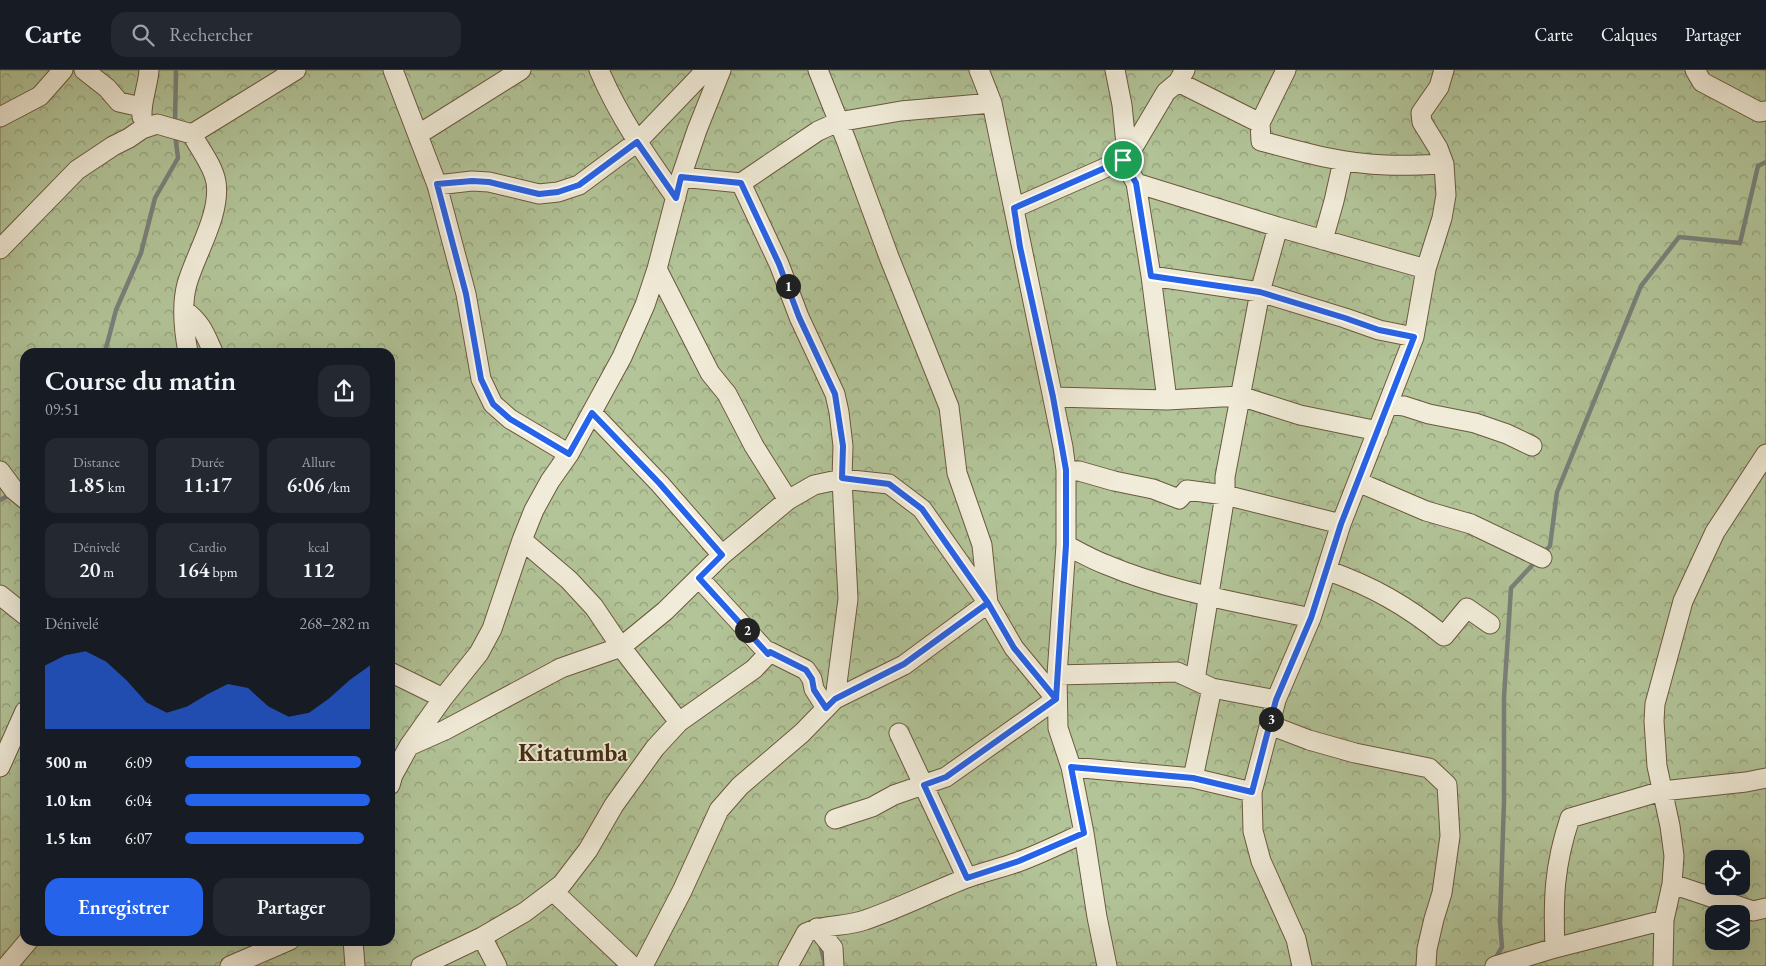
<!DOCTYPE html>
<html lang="fr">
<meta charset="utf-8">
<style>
:root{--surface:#171b24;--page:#242831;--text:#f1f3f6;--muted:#9ea1a6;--line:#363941;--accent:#2563eb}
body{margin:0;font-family:"EB Garamond",serif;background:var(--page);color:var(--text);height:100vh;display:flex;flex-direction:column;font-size:19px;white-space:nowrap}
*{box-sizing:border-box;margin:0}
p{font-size:16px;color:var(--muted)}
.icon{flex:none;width:28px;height:28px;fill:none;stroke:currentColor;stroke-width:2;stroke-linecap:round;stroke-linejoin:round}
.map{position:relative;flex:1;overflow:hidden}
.drawer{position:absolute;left:20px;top:278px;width:375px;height:598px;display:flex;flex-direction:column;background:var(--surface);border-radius:15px;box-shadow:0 5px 20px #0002}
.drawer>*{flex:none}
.controls{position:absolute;left:1705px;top:780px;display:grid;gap:10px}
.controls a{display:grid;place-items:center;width:45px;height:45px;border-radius:10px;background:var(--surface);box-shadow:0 5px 20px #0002;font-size:25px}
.pin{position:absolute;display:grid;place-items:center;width:42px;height:42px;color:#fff;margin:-21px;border:2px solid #fff;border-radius:50%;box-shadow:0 1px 5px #0007}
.km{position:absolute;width:25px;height:25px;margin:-12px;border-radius:50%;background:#222;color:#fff;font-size:14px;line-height:25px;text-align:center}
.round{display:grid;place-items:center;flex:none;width:52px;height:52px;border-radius:15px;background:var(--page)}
.overview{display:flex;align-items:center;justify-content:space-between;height:85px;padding:0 25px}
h1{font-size:28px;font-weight:600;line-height:38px}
.metrics{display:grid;grid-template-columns:repeat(3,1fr);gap:8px;height:85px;padding:5px 25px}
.metrics div{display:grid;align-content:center;border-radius:12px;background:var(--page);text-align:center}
.metrics b{font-size:21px;font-weight:600}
.metrics small{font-size:14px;font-weight:400}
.metrics p{font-size:14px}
.chart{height:140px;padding:10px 25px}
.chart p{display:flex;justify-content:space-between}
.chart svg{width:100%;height:90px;margin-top:5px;fill:var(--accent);opacity:.7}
.primary-button{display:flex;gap:10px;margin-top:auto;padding:10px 25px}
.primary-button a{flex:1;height:58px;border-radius:15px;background:var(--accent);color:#fff;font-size:20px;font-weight:600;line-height:58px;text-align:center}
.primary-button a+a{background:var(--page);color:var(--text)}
ul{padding:0 25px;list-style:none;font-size:16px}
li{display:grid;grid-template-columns:80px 60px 1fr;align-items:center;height:38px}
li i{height:12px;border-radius:6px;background:var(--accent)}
header{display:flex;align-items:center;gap:30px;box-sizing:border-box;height:70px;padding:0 25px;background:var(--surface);border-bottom:1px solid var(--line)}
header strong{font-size:24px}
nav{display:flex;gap:28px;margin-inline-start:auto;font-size:18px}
.search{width:350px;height:45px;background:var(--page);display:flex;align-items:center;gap:12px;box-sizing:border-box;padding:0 18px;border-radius:15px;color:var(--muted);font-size:19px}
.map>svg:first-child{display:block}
</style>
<header>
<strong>Carte</strong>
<div class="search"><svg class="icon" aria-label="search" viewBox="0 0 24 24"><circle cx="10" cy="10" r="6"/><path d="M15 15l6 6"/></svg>Rechercher</div>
<nav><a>Carte</a><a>Calques</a><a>Partager</a></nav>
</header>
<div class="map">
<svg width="1766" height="896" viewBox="0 0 1766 896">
<defs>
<pattern id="park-crowns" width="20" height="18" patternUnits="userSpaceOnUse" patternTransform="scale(1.25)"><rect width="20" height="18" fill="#b2c498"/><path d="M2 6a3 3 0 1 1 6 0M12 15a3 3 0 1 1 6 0" fill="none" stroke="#929f7b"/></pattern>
</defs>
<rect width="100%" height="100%" fill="#eae2c4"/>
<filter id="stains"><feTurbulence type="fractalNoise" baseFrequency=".004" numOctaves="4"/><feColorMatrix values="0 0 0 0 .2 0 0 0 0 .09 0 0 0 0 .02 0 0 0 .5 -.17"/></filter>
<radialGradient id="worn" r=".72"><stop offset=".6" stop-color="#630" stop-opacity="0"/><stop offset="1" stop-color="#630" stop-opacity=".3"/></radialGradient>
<path fill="url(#park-crowns)" stroke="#7a7855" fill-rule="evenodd" d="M0 0H1766V896H0ZM25 282H390V870H25ZM1714 789H1741V816H1714ZM1714 844H1741V871H1714Z"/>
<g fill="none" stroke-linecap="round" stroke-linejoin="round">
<path stroke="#79817a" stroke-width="4.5" d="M175 54 176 0
M105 282 116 240 141 183 155 128 178 88 175 64
M0 430 11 424
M1542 484 1550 476 1557 422 1641 216 1679 167 1740 173 1758 96 1766 92
M820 874 825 894
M1495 889 1502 877 1500 852 1504 731V627L1511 518 1537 490"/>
<defs>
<path id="street" d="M84 0 107 18 119 32 141 37
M393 0 437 115 466 224 481 309 493 334 510 349 569 384
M599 0C619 47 647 87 676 128
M979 0 992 33 1063 377 1066 400V475L1057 605 1058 658 1071 697 1084 763 1097 847 1107 896
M1115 0 1122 35 1126 74 1131 81
M1695 0 1702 12 1759 42 1766 41
M1178 12 1260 53 1261 71C1302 82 1343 94 1386 95 1405 96 1425 95 1444 94
M0 47 40 26 63 0
M142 47C141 31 148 16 149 0
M1260 53 1286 0
M419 64 521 0
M1123 90 1136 113 1278 157 1426 199
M681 107 741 113 818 61 838 52 901 41 992 33
M741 113 779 194 799 247 835 324 839 342 843 376 842 409 848 529 835 629
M1136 113 1151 206 1167 330
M437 115 472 111 489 112 539 124 558 122 579 115 637 72 706 0
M1014 138 1123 90 1131 81 1166 22 1178 12 1185 0
M1323 170 1334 131 1343 91
M0 179 77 100 113 76 129 68 142 59 157 54 192 64 296 0
M657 199 710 303 727 324 754 376 788 430
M1151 206 1260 222 1345 248 1379 260 1414 267
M184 240C201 252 205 264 213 282
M188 282C184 261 181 236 187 214 196 183 221 144 216 112 213 95 200 80 192 64
M1053 327 1167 330 1240 326 1300 345 1378 361
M1388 334 1404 336 1429 344 1475 353 1507 364 1532 376
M592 343 660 414 722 485
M1066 400 1079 401 1114 411 1153 419 1179 429 1187 420 1225 425 1341 454
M0 401 14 420 25 429
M1358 412 1426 441 1471 454 1542 488
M522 470 569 510 594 537 621 577 679 652
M1066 475C1079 482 1093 490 1107 495 1171 522 1243 533 1311 548
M1326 500C1372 516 1407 536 1444 566L1467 538 1490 554
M699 508 768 583
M0 525 25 545
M390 602 443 628
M1057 605 1177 602 1212 618 1276 630
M1195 610 1225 425V407L1260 222 1278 157
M1270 655 1309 670 1355 683 1429 698 1447 715 1450 766 1442 823 1434 849 1427 879 1426 896
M899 663 967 808
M409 676 445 660 561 598 621 577 665 541 722 485 788 430 814 415 842 409 889 414 922 439 988 533 1014 578 1056 629
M0 697 25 641
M1071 697 1193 708 1252 722
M1193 708 1212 618
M390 715 393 705 409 676 443 628 479 583 492 559 522 470 534 440 550 411 569 384 622 287 645 235 657 199 681 107 697 60 721 0
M835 749 872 737 894 725 946 707 1056 629
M1672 814 1753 841 1766 838
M553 821 632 896
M1664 850 1555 878C1553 829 1554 796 1570 748L1662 721 1746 712 1766 708
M817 858 833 878 834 896
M482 867 497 896
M353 870 355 896
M7 896 29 870
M230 896 290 870
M421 896 482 867 525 842 562 814 588 780 614 735 655 678 679 652 754 599 770 582 806 600 812 609 814 619 826 638
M643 896 682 821 719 740 740 716 802 663 835 629 904 595 988 533 982 475 957 403 949 337 889 187 846 70 818 0
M788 896 806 863C824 854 846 857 865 850 900 838 933 821 967 808 984 802 1001 798 1018 792 1040 784 1062 773 1084 763
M1302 896 1296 869 1261 791 1253 761 1252 722 1276 630 1311 548 1341 454 1414 267 1426 199 1442 148 1446 125 1444 94 1438 78 1422 52 1421 43 1439 17 1444 0
M1495 896 1555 878
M1663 896 1664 850 1672 814 1674 786 1670 756 1657 696 1654 651 1655 634 1683 531 1715 462 1766 384"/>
</defs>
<use href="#street" stroke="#6b593e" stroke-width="21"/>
<use href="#street" stroke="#f1ecd9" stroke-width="19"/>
</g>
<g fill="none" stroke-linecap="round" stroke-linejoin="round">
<defs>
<path id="route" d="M1123 90 1014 138 1020 177 1053 327 1066 400V475L1056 629 1014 578 988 533 922 439 889 414 842 408 843 376 835 324 799 247 779 194 741 113 681 107 676 128 637 72 579 115 558 122 539 124 489 112 472 111 437 114 466 224 481 309 493 334 510 349 569 384 592 343 660 414 722 485 699 508 768 584 770 582 806 600 812 609 814 620 826 638 835 629 904 594 988 533 1014 578 1056 629 946 707 924 715 967 808 1019 791 1084 763 1071 697 1193 708 1252 722 1276 630 1311 548 1341 454 1414 267 1379 260 1345 248 1260 222 1151 206 1136 113 1123 90"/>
</defs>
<use href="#route" stroke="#fff" stroke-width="10"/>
<use href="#route" stroke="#2563eb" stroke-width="6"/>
</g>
<g text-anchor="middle" stroke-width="4" stroke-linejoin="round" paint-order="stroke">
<g font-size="24" font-weight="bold" fill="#412b12" stroke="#f1ecd9">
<text x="573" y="691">Kitatumba</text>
</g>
</g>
<rect width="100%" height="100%" filter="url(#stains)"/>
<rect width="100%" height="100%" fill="url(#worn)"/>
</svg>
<div class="controls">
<a><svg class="icon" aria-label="locate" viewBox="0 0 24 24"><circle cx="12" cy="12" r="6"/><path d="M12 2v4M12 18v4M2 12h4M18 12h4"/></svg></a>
<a><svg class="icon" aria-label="layers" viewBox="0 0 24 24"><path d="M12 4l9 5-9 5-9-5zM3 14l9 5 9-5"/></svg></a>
</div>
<div class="pin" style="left:1123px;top:90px;background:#1e9e55"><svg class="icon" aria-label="arrive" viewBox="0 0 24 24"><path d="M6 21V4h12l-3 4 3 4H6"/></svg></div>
<b class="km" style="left:788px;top:216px">1</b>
<b class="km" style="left:747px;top:560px">2</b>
<b class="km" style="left:1271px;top:649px">3</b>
<section class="drawer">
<div class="overview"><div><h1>Course du matin</h1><p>09:51</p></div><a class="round"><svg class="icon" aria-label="share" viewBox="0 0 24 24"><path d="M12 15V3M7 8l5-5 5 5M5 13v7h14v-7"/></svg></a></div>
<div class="metrics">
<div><p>Distance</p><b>1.85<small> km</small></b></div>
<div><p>Durée</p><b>11:17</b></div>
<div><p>Allure</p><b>6:06<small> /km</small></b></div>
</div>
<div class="metrics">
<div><p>Dénivelé</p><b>20<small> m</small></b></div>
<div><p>Cardio</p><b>164<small> bpm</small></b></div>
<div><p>kcal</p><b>112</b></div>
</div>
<div class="chart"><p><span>Dénivelé</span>268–282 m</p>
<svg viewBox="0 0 160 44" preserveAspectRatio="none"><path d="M0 44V13L10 8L20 6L30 11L40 20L50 31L60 36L70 33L80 27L90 22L100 24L110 33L120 38L130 36L140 29L150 20L160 13V44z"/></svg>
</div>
<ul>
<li><b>500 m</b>6:09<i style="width:95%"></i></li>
<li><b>1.0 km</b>6:04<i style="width:100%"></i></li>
<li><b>1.5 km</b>6:07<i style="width:97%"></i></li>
</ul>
<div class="primary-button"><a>Enregistrer</a><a>Partager</a></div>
</section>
</div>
